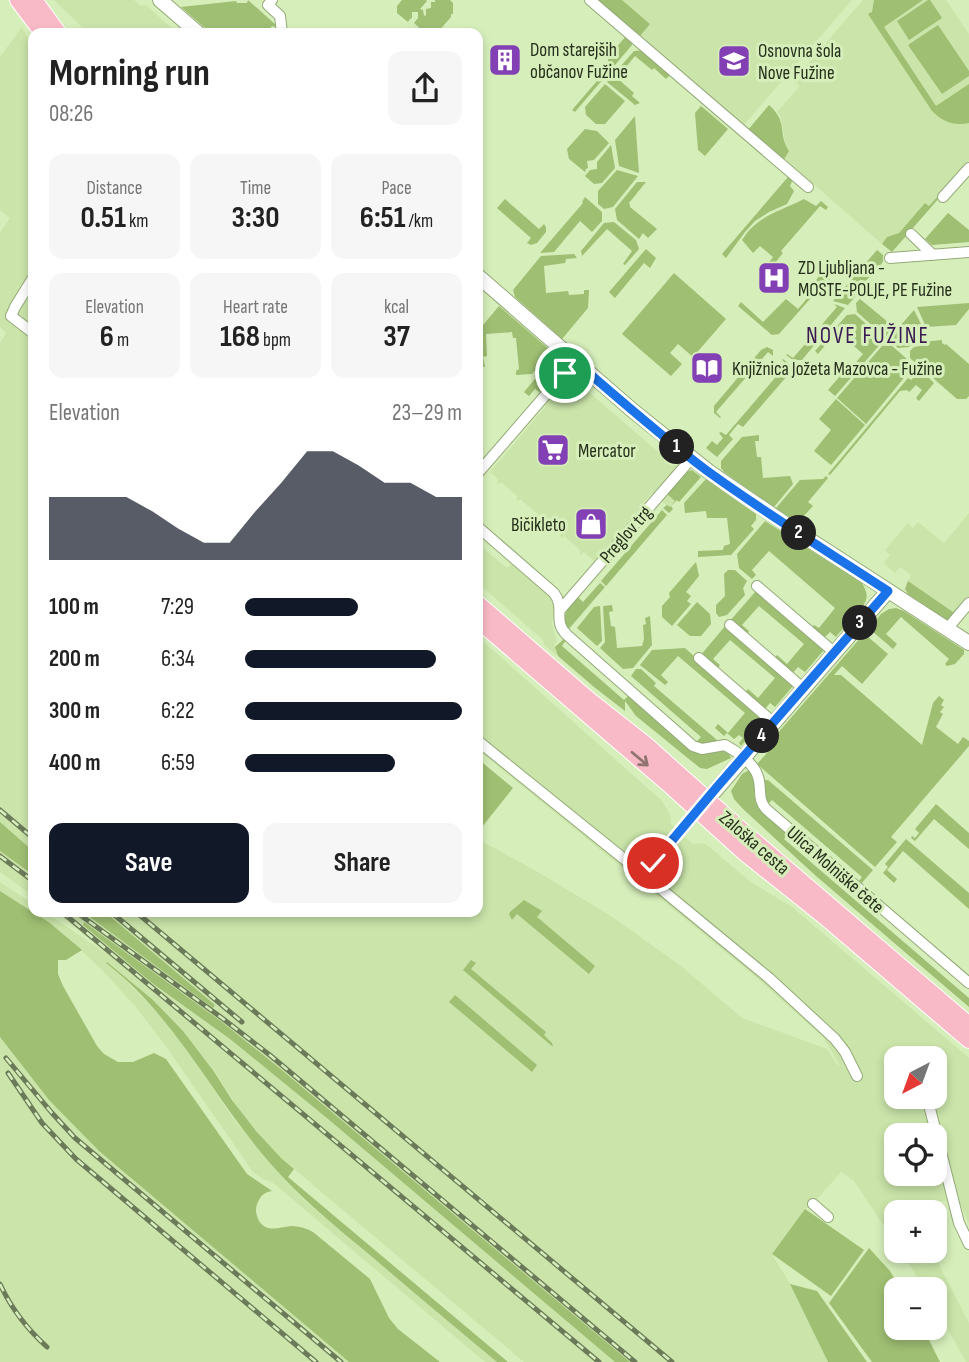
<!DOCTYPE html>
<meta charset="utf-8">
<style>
:root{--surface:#fff;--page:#f6f6f6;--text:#222;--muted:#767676;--accent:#111827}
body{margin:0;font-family:"Sofia Sans Condensed",sans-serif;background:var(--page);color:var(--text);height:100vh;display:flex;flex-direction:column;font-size:26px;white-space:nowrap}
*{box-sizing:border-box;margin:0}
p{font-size:23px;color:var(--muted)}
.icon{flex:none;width:38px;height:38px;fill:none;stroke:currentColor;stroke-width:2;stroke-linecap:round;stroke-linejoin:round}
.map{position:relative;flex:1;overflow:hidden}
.side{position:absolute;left:28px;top:28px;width:455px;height:889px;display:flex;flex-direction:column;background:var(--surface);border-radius:14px;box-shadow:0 4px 10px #0003}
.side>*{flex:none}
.needle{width:46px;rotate:221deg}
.fabs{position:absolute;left:884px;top:1046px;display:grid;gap:14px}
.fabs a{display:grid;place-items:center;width:63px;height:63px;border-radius:14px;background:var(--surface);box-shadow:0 4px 10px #0003;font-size:35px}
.pin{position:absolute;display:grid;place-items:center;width:60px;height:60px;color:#fff;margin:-30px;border:4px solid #fff;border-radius:50%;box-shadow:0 2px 7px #0007}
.km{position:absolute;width:35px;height:35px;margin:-18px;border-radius:50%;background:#222;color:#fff;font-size:19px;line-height:35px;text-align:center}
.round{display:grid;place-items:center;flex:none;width:74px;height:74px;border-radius:14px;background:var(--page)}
.overview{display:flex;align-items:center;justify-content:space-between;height:119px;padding:0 21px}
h1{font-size:38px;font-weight:700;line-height:52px}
.figures{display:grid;grid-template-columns:repeat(3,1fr);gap:10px;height:119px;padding:7px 21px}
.figures div{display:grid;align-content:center;border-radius:14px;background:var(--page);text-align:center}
.figures b{font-size:30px;font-weight:700}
.figures small{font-size:19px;font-weight:400}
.figures p{font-size:19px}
.chart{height:196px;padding:14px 21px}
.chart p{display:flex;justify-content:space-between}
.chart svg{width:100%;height:126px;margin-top:7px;fill:var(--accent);opacity:.7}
.action{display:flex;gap:14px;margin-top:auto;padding:14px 21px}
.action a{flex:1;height:80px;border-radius:14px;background:var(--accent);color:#fff;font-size:28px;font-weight:700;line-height:80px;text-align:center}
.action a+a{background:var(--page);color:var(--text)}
ul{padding:0 21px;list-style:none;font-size:23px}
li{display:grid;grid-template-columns:112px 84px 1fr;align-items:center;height:52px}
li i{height:18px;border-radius:9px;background:var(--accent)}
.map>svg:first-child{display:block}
</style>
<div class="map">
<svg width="969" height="1362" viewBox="0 0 969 1362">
<rect width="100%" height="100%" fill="#d6eeba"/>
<path fill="#cae4a9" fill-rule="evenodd" d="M54 0H134L141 6 146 5 177 33H88Z
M622 0H852L743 126 640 36 650 24Z
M863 0H946L969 34V160L929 206 925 203 899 233 887 238 882 244 785 159 784 157 789 151 786 147 781 118 777 112 800 86 793 81Z
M22 27 27 37 33 43V851L0 822V343L6 333 0 327V233L10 218 0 210V57Z
M561 368 665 458 663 460 666 463 672 466 679 464 688 471 667 494 675 501 669 507 652 493 594 561 584 552 581 555 579 553 581 551 564 536 562 538 560 536 561 533 540 515 538 518 536 516 538 514 520 499 518 501 516 499 518 497 501 482 499 484 497 483 499 480 490 472 545 407V381L548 378 552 380Z
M969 513V600L953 612 908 581 911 575 900 567 895 573 884 563 890 555 885 550 908 523 913 528 918 522 944 543Z
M478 544 507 568 512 564 552 599 555 610 552 623 557 642 554 644 558 656 544 645 543 640 478 583Z
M478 637 661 800 670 814 671 824 686 838 693 844 703 843 708 846 751 882 792 907 969 1058V1224L959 1200 940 1201 907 1210V1213H896V1244L854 1181 841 1172 813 1204 805 1209 772 1254 790 1284 828 1362H630L277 1066 222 1022 84 923 83 925 152 983 230 1039 328 1119 615 1362H524L281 1158 265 1142 242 1114 214 1070 183 1031 153 1000 107 962 159 1014 176 1034 235 1121 285 1180 306 1202 497 1362H485L272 1182 263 1179 253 1172 163 1042 134 1005 104 972 66 936 50 923 0 891V882L33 904V912H45L110 956 56 912H83L213 1007 215 1005 105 912H478V839L536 871 611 916 681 966 742 1018 827 1049 838 1066 839 1064 823 1037 751 973 478 750ZM896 1059H934V1097H896ZM896 1136H934V1174H896Z
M0 851 33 875V896L0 872Z
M0 1037 49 1100 99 1151 349 1362H0Z
M901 1251H932L969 1323V1362H966L935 1306 934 1290H925Z"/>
<path fill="#9fbf73" d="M248 0 276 25 274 27 272 26 268 31 269 33H211L181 7 236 1 237 3H247Z
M402 0H426L427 1 420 9 423 10 424 16 426 15V9L431 8V2H435V0H450L453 3V14H451V17L437 33H425L414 23 418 18V12H412V18L410 19 408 22 397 13V6Z
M585 0 631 38 632 45 575 112 572 110 597 81 599 82 605 75 604 73 609 67 607 53 612 47 615 49 626 36Z
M597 0H622L650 24 640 36Z
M874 0H923L884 27 936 106 969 84V123C954 126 943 122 932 111L868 14 872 12Z
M928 0H930L942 18 909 40 897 21Z
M938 25 969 71V76L942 94 908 45Z
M645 50 672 73 666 79 654 68 652 70 635 56 617 78 634 93 632 96 640 103 635 105 607 82 634 51Z
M605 84 625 101 605 124H596L586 115 585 107Z
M769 105C789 123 777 133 789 151L783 161 747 131Z
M701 106 728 129 705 156 698 150 695 113Z
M635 116 639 173 619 166 615 140Z
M585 129 597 131 609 143 594 160 587 161 588 168 586 169 585 172 569 159 567 149Z
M611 145 615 168 602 183 594 184 585 176 590 170 597 169V162Z
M617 170 638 176 613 207 604 209 598 204V191Z
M788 177 793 179 790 186 794 191 787 204 769 212 755 221 745 232 726 258 722 254Z
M637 182H646L629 203 630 205V207L657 229 648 238 643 233 639 239 617 220 615 209Z
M938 196 940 197 892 252 882 244 887 237 899 233 925 203 929 206Z
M585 197 602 212V221L592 232 580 221 554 252 540 253 583 203 582 202Z
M505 199 539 229 544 224 546 227V232L537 243 531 245 527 243 531 238 497 208Z
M804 199 816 206 821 201 828 207 826 210 820 206 781 251 783 253 771 268 767 265 773 257 760 246 753 253 742 240C758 215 781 211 804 199Z
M948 213 969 230V242L932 245 925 239Z
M614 222 636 240 639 249 625 265 623 264 632 251 607 229 582 256 581 251 604 223Z
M646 249 656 258 650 268 644 263 615 298 609 292Z
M877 250 883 255V262L855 293V297L848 305 833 301Z
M574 254 577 258 566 259 565 263 544 266 546 293 568 291 569 295 584 294V290H589L588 308 562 339 515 297 513 290 541 256Z
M674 273 726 319 693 357 678 344 670 353 682 364 671 376 622 334Z
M820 274 827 276 832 283 826 281 779 334 772 335 738 306 741 302 763 322 786 299 798 309 816 288 815 282Z
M860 299 894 327 886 338 857 312 856 303Z
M969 303V309L956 325 926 327 917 307Z
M834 304 845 308 802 360H793L786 355 787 354 793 358 837 307Z
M499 306 551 351 532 374 516 375V371L519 369 516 338H513L512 332 486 334 487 356 483 357 485 367H479L478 331Z
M914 310 924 330 909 347 898 348 893 343 892 335Z
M855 314 884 340 835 396 828 390 840 376 843 378 863 354 837 331 818 354 815 351 847 315Z
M942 340V343L945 345 946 344 969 364V396L966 399H957L910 358V351L914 347 920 346 921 342Z
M891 345 908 360V373L866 424 837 398 882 346Z
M767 347 773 350V356L768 352 716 412 721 417 720 418 714 413V406L761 350Z
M555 355 559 358V366L561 368 551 381 548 378 546 381 548 384 541 393 535 389 529 396 524 392Z
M783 359 794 368 743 427 738 424 729 435 733 439 717 457 706 448 712 441 717 445 723 438 719 433 721 432 726 435 787 364 782 360Z
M923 372 934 383 919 401 916 398 922 390 916 385 909 392 907 390 900 391 830 475 828 474 908 378 911 380 918 373Z
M836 399 865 425 831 465 814 451 831 430 819 419Z
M759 435V441H755L757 457H761L763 478 790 476 793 484 774 507 724 472 721 468V461L742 437Z
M692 470 701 477 679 502 677 500 671 506 673 509 669 513 663 508 667 505 670 507 675 501 667 494 686 472Z
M826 476 828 478 808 502 813 506 802 518 797 521 794 520 776 508 800 480 823 479Z
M706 479 756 514V520L751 526 754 529 731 555 698 557V551L723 550 724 546 730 544 727 518H707L706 511 685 513 684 503Z
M662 510 667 515 606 586 601 581Z
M765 521 862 583C865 589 868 593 866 600 862 611 843 628 836 637L830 632 824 638 810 629 814 625 819 628 835 608 769 551 752 570 756 575 752 579 739 568 737 554Z
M696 562 699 576 686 592 691 596 687 601 691 604 672 626 662 617V606L670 597 669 593Z
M728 570H735L747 581 743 588 745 595 727 615 719 617 716 613V605L725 596 724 574Z
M908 581 953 612 958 607 961 609 950 622 908 594 905 589Z
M600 583 605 587 568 630C559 616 569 608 578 597L583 602Z
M756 591 824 650 805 672 798 667 791 675 773 660 777 655 787 664 804 644 759 606 742 625 749 631 746 636 729 622Z
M697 602 710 614 711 624 701 636H690L677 625Z
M612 605 613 611 609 612 611 626 615 627 617 648 642 646 644 639 643 625 646 624 645 618 650 616 652 645 633 668 623 669 600 648 605 642 603 606Z
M600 606 602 641 597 646 577 628 594 607Z
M896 608 904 611 964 650V654L955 664 947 666 945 664 949 659 901 617 886 634 897 644 893 649 872 631 867 636 888 654 862 684 842 666 834 675H841L922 745 933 703 939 696 944 700 941 705 944 707 940 712 943 714 936 727 958 744 963 737 969 741V746L891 837 897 842 875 867 757 764 773 746 770 742 881 614 889 609Z
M726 625 793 686 775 707 770 703 765 709 744 694 748 689 758 698 775 678 730 640 713 659 720 665 716 670 700 656Z
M564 639 566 640 562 646 624 700 629 695 692 750C704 758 717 747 729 753L731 758 707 769 700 768 636 716 625 701V711L594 687 558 656 555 647Z
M685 648 764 720 741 746 739 743 743 738 739 735 734 739 727 733 724 736 715 728 718 724 728 733 745 713 678 656 661 675 668 682 665 685 640 665 652 650Z
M636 669H641L656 683 654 686 717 740 716 742 700 745 696 742 701 737 631 676Z
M478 759 513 788 478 832Z
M749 770C760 780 750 795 758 807 765 818 778 826 788 834L784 839 969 998V1007L816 876 742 808 734 799 731 791 742 774Z
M765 780H768L873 870 861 884 858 882 862 877 772 800 767 805 764 781Z
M936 804 969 833V849L934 819 915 841 911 838 912 836 915 838 919 833 915 829Z
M0 822 33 851V875L0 851Z
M906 839 969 893V909L903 851 887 870 897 879 894 883 883 873 888 867 885 864Z
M0 891 50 923 82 950 66 960H58V974L63 986 97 1046 104 1054 118 1062H133L154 1053 166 1059 247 1174 272 1191C266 1192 262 1194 259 1200 256 1205 255 1210 257 1216 263 1234 277 1228 291 1226 299 1226 306 1228 313 1232L370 1279 389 1318 398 1329 440 1362H349L99 1151 49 1100 0 1037Z
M524 900 542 911 537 917 595 966 589 974 517 914 512 920 509 914 510 912Z
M83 912H105L215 1005 213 1008Z
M84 922 222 1022 277 1066 630 1362H615L328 1119 230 1039 152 983 83 925Z
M471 960 476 963 471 969 546 1032 544 1035 552 1043 553 1047 463 970Z
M107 962 153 1000 183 1031 213 1070 232 1100 256 1131 281 1158 294 1169 288 1177 508 1362H497C455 1327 413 1292 371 1256 336 1227 300 1198 270 1163 213 1098 176 1017 106 963Z
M455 995 537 1065 532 1072 449 1002Z
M805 1209 864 1250 831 1296 772 1254Z
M869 1248 890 1271 901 1290H896V1328H923L940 1362H872L829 1303Z
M790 1284 817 1291 867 1362H828Z"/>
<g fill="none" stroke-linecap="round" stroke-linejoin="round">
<defs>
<path id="street" d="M272 0 268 5 280 16 282 33
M590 0 808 187
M943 197 969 168
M911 234 933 255
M890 258 969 252
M33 278 15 307 11 316 33 333
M478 473 575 361
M478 527 554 593C566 609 552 621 567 635L693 746 702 749 725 745C736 751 755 764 758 777 762 789 757 799 766 809L969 983
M757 586 835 653
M560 610 691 459
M730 625 804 689
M947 629 969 603
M699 658 774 723
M478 741 644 875 698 811
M644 875 769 978 835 1039 845 1052 857 1076
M916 1053 918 1059
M927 1097 959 1223 969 1244
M813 1204 828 1217"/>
<path id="secondary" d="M160 0 198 33
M478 276 632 410 708 471 796 531 969 643
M701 807 888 591"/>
<path id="primary" d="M18 0 43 33
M34 0 58 33
M478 604 589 700 645 744 740 829 969 1025
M478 620 672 787 745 853 824 916 969 1040"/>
</defs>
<use href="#street" stroke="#94aa78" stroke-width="12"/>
<use href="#secondary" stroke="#94aa78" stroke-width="16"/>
<use href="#primary" stroke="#fff" stroke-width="18"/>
<use href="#street" stroke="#fff" stroke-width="10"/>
<use href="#secondary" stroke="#fff" stroke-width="14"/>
<use href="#primary" stroke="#f9bac7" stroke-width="16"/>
<defs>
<path id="rail" d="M0 810 33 838
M0 856 33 881
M62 912 599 1362
M76 912 222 1018 271 1056 635 1362
M111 912 242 1022
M136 912 672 1362
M6 1058 52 1113 75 1138 341 1362
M8 1073 42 1123 76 1159 316 1362
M0 1284C11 1308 27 1329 47 1347"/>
</defs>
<use href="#rail" stroke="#6b7a59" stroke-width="5"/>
<use href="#rail" stroke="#d6eeba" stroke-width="2.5" stroke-dasharray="8" stroke-linecap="butt"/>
</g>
<defs><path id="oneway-shaft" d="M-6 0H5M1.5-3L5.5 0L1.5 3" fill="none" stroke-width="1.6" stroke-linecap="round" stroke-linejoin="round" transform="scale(1.75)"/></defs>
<use stroke="#907471" href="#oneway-shaft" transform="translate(640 759) rotate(40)"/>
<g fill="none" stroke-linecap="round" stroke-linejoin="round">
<defs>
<path id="route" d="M565 373 575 361C618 398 661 436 706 470 765 513 827 551 888 591L717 787 653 863"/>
</defs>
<use href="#route" stroke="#fff" stroke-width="14"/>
<use href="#route" stroke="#1a73e8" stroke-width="9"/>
</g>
<defs>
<symbol id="building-square" viewBox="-11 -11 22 22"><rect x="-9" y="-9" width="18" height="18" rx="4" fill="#8240b4" stroke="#d6eeba"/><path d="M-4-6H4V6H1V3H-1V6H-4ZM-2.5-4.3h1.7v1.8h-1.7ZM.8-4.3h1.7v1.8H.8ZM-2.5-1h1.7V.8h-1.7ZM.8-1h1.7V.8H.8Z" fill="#fff"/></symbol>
<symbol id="school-square" viewBox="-11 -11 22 22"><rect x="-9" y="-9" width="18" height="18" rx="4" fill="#8240b4" stroke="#d6eeba"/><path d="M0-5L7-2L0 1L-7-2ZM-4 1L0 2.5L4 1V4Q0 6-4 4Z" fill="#fff"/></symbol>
<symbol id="hospital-square" viewBox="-11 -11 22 22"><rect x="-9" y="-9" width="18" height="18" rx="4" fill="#8240b4" stroke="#d6eeba"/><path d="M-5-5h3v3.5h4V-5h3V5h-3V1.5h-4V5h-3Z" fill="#fff"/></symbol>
<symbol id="library-square" viewBox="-11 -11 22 22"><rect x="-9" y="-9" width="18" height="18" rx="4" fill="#8240b4" stroke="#d6eeba"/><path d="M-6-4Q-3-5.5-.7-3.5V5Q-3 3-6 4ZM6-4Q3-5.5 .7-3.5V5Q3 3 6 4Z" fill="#fff"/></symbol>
<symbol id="supermarket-square" viewBox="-11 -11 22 22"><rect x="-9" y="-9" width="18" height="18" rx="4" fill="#8240b4" stroke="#d6eeba"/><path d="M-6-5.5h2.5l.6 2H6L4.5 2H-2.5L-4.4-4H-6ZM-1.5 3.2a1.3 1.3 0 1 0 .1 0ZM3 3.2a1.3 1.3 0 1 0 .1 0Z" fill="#fff"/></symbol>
<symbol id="shop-square" viewBox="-11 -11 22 22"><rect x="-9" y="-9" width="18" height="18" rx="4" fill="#8240b4" stroke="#d6eeba"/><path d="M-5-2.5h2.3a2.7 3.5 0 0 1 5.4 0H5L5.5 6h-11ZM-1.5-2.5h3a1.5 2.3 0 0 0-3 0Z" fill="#fff"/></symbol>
</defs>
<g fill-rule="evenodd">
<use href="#building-square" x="486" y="41" width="38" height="38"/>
<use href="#school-square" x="715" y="42" width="38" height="38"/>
<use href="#hospital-square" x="755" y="259" width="38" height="38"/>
<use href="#library-square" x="688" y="349" width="38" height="38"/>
<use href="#supermarket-square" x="534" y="431" width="38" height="38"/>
<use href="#shop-square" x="572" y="505" width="38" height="38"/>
</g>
<g text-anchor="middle" stroke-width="6" stroke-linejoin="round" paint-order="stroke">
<g font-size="19" fill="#262f1b" stroke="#d6eeba" text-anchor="start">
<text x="530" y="56">Dom starejših<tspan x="530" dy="22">občanov Fužine</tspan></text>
<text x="758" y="57">Osnovna šola<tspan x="758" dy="22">Nove Fužine</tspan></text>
<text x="798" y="274">ZD Ljubljana -<tspan x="798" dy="22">MOSTE-POLJE, PE Fužine</tspan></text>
<text x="732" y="375">Knjižnica Jožeta Mazovca - Fužine</text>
<text x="578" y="457">Mercator</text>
<text x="566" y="531" text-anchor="end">Bičikleto</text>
</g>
<g font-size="19" fill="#262f1b" stroke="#d6eeba">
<text transform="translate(625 534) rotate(-49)" y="7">Preglov trg</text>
<text transform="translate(755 842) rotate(41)" y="7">Zaloška cesta</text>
<text transform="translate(836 869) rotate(41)" y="7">Ulica Molniške čete</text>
</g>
<g font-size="23" letter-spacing="2" fill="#3a1a52" stroke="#d6eeba">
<text x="868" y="343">NOVE FUŽINE</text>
</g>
</g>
</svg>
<div class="fabs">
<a><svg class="needle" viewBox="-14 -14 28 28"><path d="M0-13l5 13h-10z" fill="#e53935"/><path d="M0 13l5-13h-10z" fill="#767676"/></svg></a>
<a><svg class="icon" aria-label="locate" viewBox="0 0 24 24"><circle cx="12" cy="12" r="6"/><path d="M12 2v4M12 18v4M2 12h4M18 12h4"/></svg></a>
<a>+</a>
<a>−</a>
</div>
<div class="pin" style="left:565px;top:373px;background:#1e9e55"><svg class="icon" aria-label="arrive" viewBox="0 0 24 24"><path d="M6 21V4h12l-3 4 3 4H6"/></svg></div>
<div class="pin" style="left:653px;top:863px;background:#d93025"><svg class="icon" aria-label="check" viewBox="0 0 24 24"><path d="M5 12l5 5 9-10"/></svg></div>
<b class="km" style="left:677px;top:447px">1</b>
<b class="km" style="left:799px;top:533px">2</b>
<b class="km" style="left:860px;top:623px">3</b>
<b class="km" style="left:762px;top:736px">4</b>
<section class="side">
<div class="overview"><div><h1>Morning run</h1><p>08:26</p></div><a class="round"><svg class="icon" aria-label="share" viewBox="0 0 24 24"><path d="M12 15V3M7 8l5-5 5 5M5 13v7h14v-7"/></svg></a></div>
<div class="figures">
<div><p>Distance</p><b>0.51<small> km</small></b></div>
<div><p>Time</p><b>3:30</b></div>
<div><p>Pace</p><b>6:51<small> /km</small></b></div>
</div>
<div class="figures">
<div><p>Elevation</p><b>6<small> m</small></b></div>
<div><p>Heart rate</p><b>168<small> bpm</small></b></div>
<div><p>kcal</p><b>37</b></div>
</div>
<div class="chart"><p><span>Elevation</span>23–29 m</p>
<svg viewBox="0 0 160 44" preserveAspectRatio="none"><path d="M0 44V22L10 22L20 22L30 22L40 27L50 33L60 38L70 38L80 27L90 17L100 6L110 6L120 11L130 17L140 17L150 22L160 22V44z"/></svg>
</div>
<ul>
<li><b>100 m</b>7:29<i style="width:52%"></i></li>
<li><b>200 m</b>6:34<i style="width:88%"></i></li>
<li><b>300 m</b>6:22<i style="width:100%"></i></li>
<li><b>400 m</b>6:59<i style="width:69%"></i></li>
</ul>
<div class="action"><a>Save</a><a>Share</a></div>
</section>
</div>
